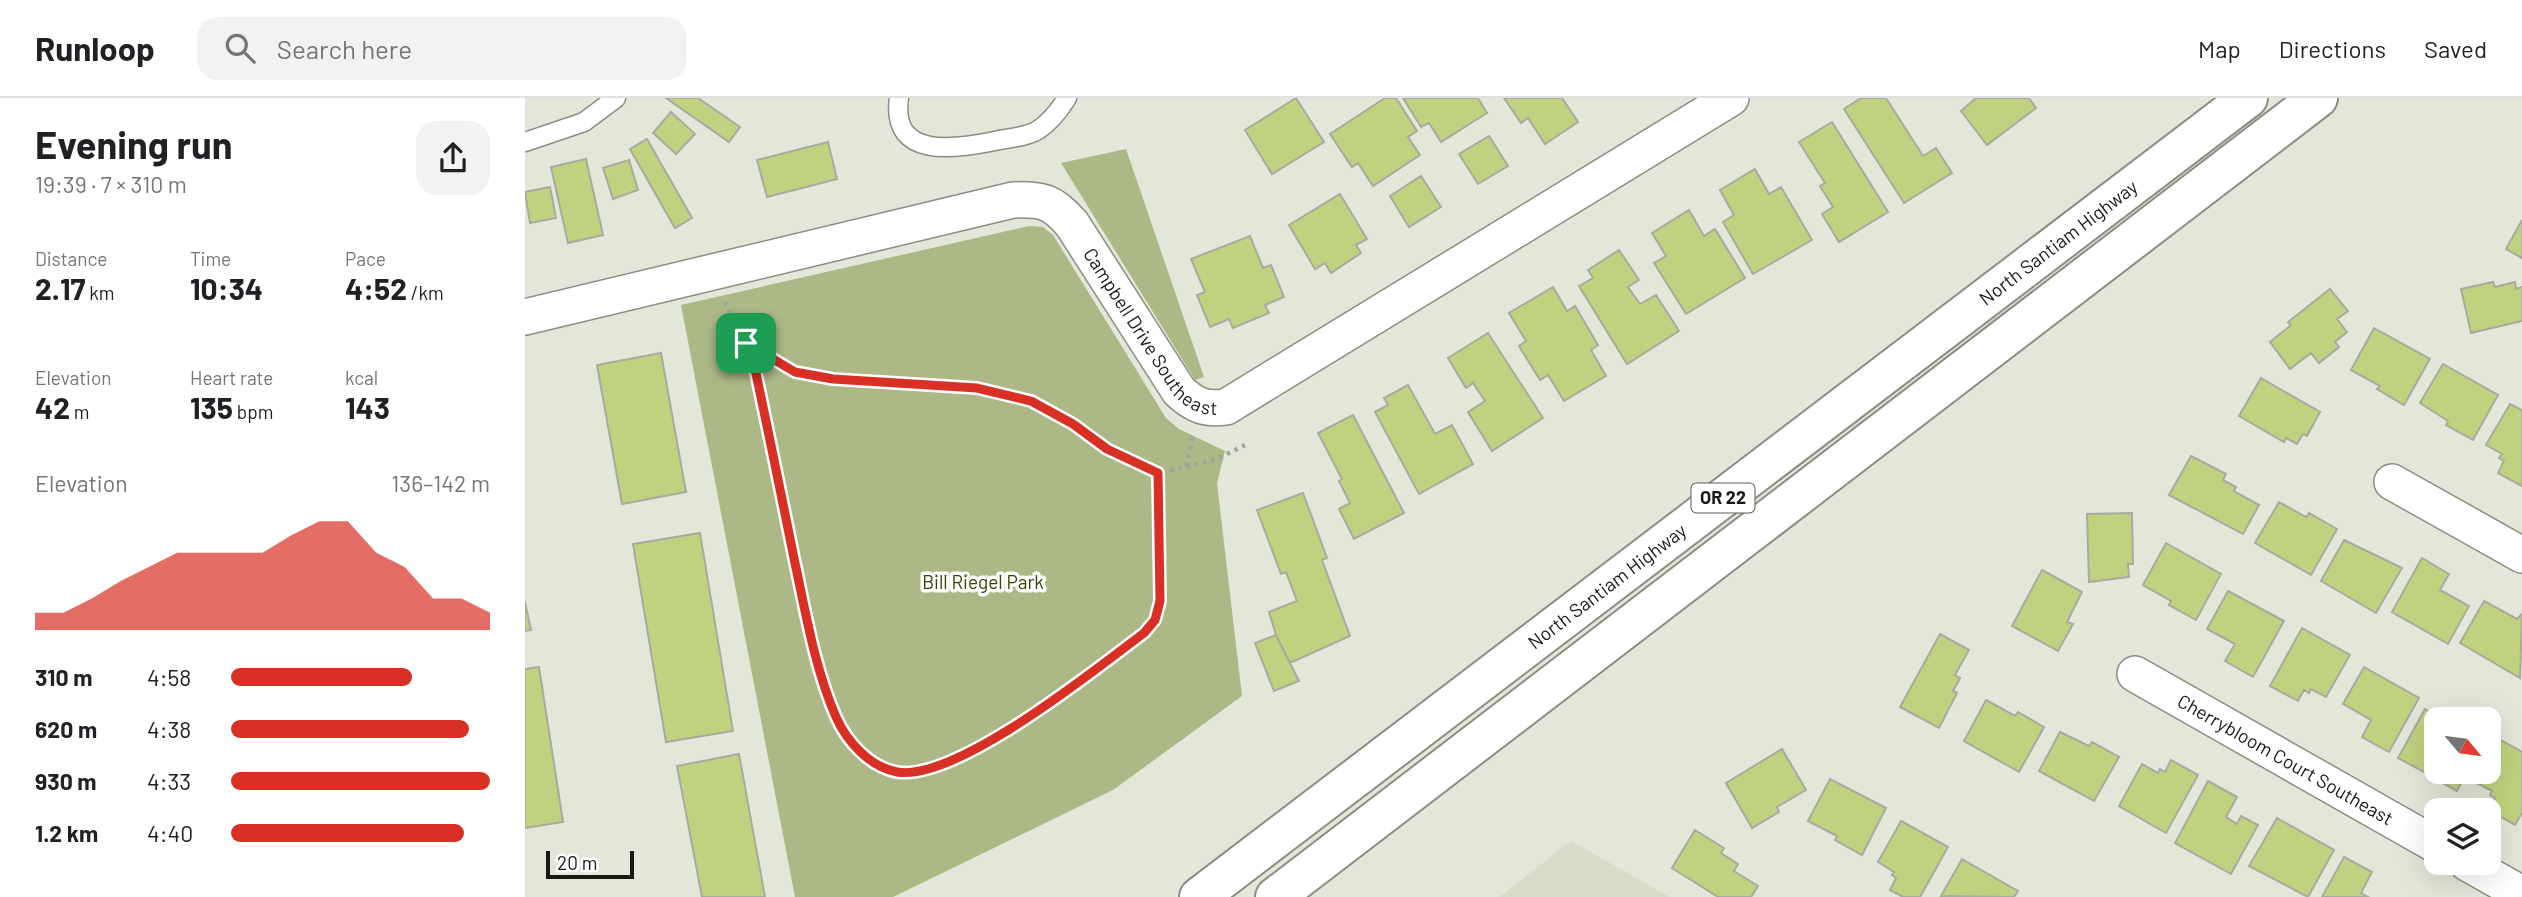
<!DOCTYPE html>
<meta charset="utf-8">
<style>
:root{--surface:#fff;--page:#f2f2f2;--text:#202124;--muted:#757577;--line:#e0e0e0;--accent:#d93025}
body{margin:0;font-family:Barlow,sans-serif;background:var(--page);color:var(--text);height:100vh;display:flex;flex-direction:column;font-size:26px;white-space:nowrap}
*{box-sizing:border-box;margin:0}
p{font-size:23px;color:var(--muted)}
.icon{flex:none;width:38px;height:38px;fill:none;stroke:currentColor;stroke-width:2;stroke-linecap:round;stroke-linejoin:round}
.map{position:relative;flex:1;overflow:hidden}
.panel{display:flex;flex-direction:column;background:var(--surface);width:525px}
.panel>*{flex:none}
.needle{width:46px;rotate:119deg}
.controls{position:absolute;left:1899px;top:609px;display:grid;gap:14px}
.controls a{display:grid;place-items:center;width:77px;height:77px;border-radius:14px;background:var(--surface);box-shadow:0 7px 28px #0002;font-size:35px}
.scale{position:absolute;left:21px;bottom:18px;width:88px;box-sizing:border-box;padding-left:7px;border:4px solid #181915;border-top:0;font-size:19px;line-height:24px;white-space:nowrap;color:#181915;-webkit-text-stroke:5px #fff;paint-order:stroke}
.pin{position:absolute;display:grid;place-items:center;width:60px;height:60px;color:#fff;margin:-30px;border-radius:14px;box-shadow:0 4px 10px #0006}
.round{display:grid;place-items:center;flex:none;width:74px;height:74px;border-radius:21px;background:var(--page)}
.head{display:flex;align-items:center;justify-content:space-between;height:119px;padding:0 35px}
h1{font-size:38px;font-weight:700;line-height:52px}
.metrics{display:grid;grid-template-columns:repeat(3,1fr);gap:10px;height:119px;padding:7px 35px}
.metrics div{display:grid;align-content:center}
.metrics b{font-size:30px;font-weight:700}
.metrics small{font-size:19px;font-weight:400}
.metrics p{font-size:19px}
.chart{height:196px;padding:14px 35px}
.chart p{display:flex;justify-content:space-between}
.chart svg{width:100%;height:126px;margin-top:7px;fill:var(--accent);opacity:.7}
ul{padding:0 35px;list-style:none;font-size:23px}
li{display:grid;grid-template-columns:112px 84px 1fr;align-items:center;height:52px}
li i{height:18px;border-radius:9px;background:var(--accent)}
header{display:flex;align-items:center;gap:42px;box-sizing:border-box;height:98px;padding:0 35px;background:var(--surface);border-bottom:2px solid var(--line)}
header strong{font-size:33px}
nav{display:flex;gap:38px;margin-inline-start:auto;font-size:24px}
.search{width:490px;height:63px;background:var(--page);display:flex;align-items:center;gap:18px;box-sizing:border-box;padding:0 24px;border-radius:21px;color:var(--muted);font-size:26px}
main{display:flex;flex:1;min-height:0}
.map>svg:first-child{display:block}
</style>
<header>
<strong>Runloop</strong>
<div class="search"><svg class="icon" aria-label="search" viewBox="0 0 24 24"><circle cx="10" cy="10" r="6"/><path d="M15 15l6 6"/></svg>Search here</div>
<nav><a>Map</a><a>Directions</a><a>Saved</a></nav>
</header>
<main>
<section class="panel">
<div class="head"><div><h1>Evening run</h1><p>19:39 · 7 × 310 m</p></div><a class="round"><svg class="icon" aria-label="share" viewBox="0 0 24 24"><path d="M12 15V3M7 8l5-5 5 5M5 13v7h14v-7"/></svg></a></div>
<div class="metrics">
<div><p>Distance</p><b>2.17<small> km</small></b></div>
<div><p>Time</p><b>10:34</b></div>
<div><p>Pace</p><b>4:52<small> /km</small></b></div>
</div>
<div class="metrics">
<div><p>Elevation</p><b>42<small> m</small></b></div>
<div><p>Heart rate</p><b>135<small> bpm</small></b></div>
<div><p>kcal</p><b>143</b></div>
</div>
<div class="chart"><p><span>Elevation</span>136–142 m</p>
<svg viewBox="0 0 160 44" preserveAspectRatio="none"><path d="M0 44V38L10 38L20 33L30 27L40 22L50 17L60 17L70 17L80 17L90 11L100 6L110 6L120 17L130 22L140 33L150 33L160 38V44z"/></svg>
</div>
<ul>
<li><b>310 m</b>4:58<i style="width:70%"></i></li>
<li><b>620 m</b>4:38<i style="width:92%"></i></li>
<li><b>930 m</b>4:33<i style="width:100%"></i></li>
<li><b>1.2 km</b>4:40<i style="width:90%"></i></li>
</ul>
</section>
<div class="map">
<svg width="1997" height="799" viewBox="0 0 1997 799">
<rect width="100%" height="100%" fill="#e3e7d9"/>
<path fill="#d7ddc8" d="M1046 743 1145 799H974Z"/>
<path fill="#adb887" d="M601 51 679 279 670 282 536 65Z
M504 128 518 129 528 137 641 320 654 331 700 353 692 385 717 598 588 692 368 799H270L156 207Z"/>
<path fill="#c0d27f" stroke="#a8ab9e" stroke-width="2" d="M141 0H173L215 29 204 44Z
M771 0 799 44 747 76 720 32Z
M860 0H871L892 33 883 39 895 57 848 88 833 65 827 69 805 36Z
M878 0H953L962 15 916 44 904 25 896 29Z
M979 0H1037L1053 24 1020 46 1003 20 996 25Z
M1336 0H1361L1398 58 1411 50 1427 75 1379 105 1319 11Z
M1451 0H1504L1511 10 1462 47 1436 13Z
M146 14 170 36 151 56 128 35Z
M1307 24 1363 114 1314 144 1297 116 1308 109 1295 88 1300 85 1274 44Z
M964 38 983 68 953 86 934 56Z
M122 41 167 120 150 130 105 51Z
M303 44 312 81 242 99 232 62Z
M61 61 78 137 43 145 26 69Z
M104 62 113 92 88 101 78 70Z
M1230 71 1244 96 1256 89 1287 142 1228 176 1198 124 1209 117 1195 92Z
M896 78 916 109 884 129 865 98Z
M25 89 31 120 5 125 0 94Z
M815 96 842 141 831 147 836 155 806 175 800 165 790 171 764 127Z
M1164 112 1179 138 1190 131 1220 180 1161 216 1129 165 1141 158 1127 135Z
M1997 122V160L1981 151Z
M725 138 738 170 746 167 759 199 740 207 744 215 708 230 704 221 685 229 672 197 680 194 666 161Z
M1094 152 1114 182 1103 189 1115 206 1131 197 1154 233 1102 266 1054 188 1068 180 1063 172Z
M1968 184 1970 189 1990 184 1991 191 1997 189V223L1946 235 1936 191Z
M1028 189 1042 213 1050 208 1073 247 1066 252 1081 278 1039 303 1023 277 1015 282 994 248 1001 243 984 215Z
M1805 191 1823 213 1812 221 1822 234 1810 244 1814 249 1794 265 1786 255 1765 271 1745 244 1766 227 1763 224Z
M1849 230 1905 261 1879 307 1852 291 1855 288 1826 272Z
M963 235 1018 320 967 353 943 314 960 303 948 285 941 290 923 260Z
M136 255 161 394 97 406 72 267Z
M1918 266 1973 297 1948 342 1921 327 1923 323 1895 305Z
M1736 280 1795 314 1782 338 1778 336 1772 346 1761 340 1759 344 1714 318Z
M883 287 910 336 927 327 948 366 894 396 850 314 863 307 859 300Z
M1985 306 1997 312V388L1973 375 1979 363 1974 360 1977 356 1961 347Z
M828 317 879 415 829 441 814 411 825 405 814 383 817 381 793 335Z
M1666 358 1701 376 1698 382 1711 389 1709 393 1734 407 1718 436 1644 397Z
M778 395 802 460 797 462 825 538 765 565 751 537 744 514 772 503 761 474 756 476 732 412Z
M1754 404 1781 419 1784 415 1812 431 1786 477 1730 445Z
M1607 415 1608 466H1603L1604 479 1564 484 1562 416Z
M175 435 208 633 141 644 108 446Z
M1819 442 1877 470 1851 515 1796 483Z
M1641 445 1696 476 1671 522 1644 507 1646 503 1618 487Z
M1897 460 1924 476 1915 492 1944 508 1923 546 1867 514Z
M1517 472 1557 494 1542 524 1548 526 1533 553 1487 528Z
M1703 493 1759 523 1728 579 1700 563 1710 546 1682 531Z
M1959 503 1992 521 1997 516 1995 580 1935 545Z
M0 504 6 532 0 533Z
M1777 530 1825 557 1801 599 1786 591 1784 595 1779 592 1773 603 1745 588Z
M1415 536 1444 552 1430 577 1435 580 1428 593 1432 595 1414 630 1375 609Z
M751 537 774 583 749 593 730 545Z
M14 569 38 724 0 730V571Z
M1839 569 1894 600 1864 654 1837 639 1846 622 1818 606Z
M1461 602 1490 618 1493 614 1519 629 1494 674 1439 643Z
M1900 611 1917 621H1911V674H1942L1932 693 1912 682 1914 677 1902 670 1899 674 1873 660Z
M1535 634 1564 648 1567 644 1594 659 1569 703 1514 673Z
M1976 642 1997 654V715L1990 727 1964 712 1970 700 1965 697 1967 693 1952 685 1958 674H1964V665Z
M1257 651 1281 692 1252 709 1254 714 1227 730 1201 685Z
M214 656 240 799H177L152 668Z
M1646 662 1673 677 1641 735 1594 708 1617 666 1633 675 1635 671 1640 674Z
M1305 681 1361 710 1337 757 1310 742 1312 738 1283 723Z
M1683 683 1712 699 1701 719 1712 726 1716 718 1733 727 1706 776 1650 745Z
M1752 720 1809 752 1783 799 1724 768Z
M1376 723 1423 749 1395 799H1378L1365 792 1371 780 1367 777 1369 774 1353 764Z
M1170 732 1199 750 1196 755 1213 766 1209 773 1233 788 1226 799H1193L1147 770Z
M1819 759 1847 774 1836 795 1843 799H1797Z
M1437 761 1493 793 1489 799 1416 798Z"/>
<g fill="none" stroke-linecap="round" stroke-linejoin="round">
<defs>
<path id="lane" d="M374 0C365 62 431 51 470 43 483 40 502 39 513 32 525 24 534 13 542 0
M0 44 59 24 91 0"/>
<g id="street">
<path id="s1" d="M0 219 488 102C518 101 527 103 547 126L654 293C669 307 680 312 701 309L1206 0"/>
<path d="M1867 384 1997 457"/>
<path id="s2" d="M1610 576 1911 747"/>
<path d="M1942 765 1997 796"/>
</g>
<g id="highway">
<path id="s3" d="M674 799 1723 0"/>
<path d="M750 799 1793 0"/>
</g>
</defs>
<use href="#lane" stroke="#8b8e82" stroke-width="21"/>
<use href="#street" stroke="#8b8e82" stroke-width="38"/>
<use href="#highway" stroke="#8b8e82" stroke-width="42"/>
<path stroke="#a1a49a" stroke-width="4.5" stroke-dasharray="3.5 5" stroke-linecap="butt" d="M200 204C208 223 223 241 228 261 247 337 260 416 276 494 285 535 293 583 312 621 324 644 346 671 374 674 436 681 568 573 619 535L630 522 635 503 633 375
M224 247 270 274 308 281 452 290 506 303 548 326 582 351 633 375 690 362 720 347
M661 368 668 338"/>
<use href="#lane" stroke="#fff" stroke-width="18"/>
<use href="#street" stroke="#fff" stroke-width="35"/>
<use href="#highway" stroke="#fff" stroke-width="38"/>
</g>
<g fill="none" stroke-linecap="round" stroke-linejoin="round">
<defs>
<path id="route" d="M221 245 270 274 308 281 452 290 506 303 548 326 582 351 633 375 635 503 630 522 619 535C571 571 431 684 372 674 345 669 322 644 311 619 290 571 281 516 270 465 256 396 242 326 227 257Z"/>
</defs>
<use href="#route" stroke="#fff" stroke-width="14"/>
<use href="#route" stroke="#d93025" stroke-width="9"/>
</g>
<g text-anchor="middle" stroke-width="7" stroke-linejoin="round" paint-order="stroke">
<rect fill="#fff" stroke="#5d5e5b" stroke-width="2" x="1166.5" y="385.5" width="63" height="29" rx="5"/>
<g font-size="18" font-weight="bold" fill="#181915">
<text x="1198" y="406">OR 22</text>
</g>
<g font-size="19" fill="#181915" stroke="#fff">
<text dy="7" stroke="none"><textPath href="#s3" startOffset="1080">North Santiam Highway</textPath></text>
<text dy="7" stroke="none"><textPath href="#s1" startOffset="705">Campbell Drive Southeast</textPath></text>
<text dy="7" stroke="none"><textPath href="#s3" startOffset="513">North Santiam Highway</textPath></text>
<text dy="7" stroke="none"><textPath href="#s2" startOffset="173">Cherrybloom Court Southeast</textPath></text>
</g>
<g font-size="19" fill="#374100" stroke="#fff">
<text x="458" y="491">Bill Riegel Park</text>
</g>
</g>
</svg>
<div class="controls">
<a><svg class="needle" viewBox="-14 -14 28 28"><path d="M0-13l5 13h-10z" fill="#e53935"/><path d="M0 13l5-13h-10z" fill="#757577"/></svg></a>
<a><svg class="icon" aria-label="layers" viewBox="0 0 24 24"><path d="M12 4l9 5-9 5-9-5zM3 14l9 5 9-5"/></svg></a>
</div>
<div class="scale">20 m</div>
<div class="pin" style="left:221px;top:245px;background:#1e9e55"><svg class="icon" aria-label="arrive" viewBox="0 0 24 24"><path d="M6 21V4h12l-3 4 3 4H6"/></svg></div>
</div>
</main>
